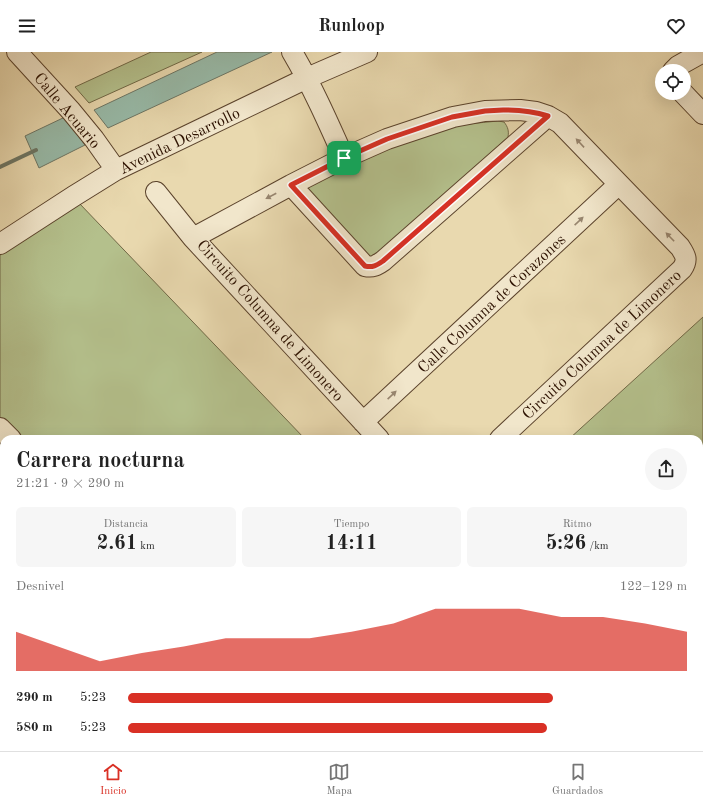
<!DOCTYPE html>
<html lang="es">
<meta charset="utf-8">
<style>
:root{--surface:#fff;--page:#f6f6f6;--text:#222;--muted:#767676;--line:#e0e0e0;--accent:#d93025}
body{margin:0;font-family:"Old Standard TT",serif;background:var(--page);color:var(--text);height:100vh;display:flex;flex-direction:column;font-size:15px;white-space:nowrap}
*{box-sizing:border-box;margin:0}
p{font-size:13px;color:var(--muted)}
.icon{flex:none;width:22px;height:22px;fill:none;stroke:currentColor;stroke-width:2;stroke-linecap:round;stroke-linejoin:round}
.map{position:relative;flex:1;overflow:hidden}
.drawer{position:absolute;left:0px;top:383px;width:703px;height:316px;display:flex;flex-direction:column;background:var(--surface);border-radius:12px 12px 0 0;box-shadow:0 4px 16px #0002}
.drawer>*{flex:none}
.controls{position:absolute;left:655px;top:12px;display:grid;gap:8px}
.controls a{display:grid;place-items:center;width:36px;height:36px;border-radius:50%;background:var(--surface);box-shadow:0 4px 16px #0002;font-size:20px}
.pin{position:absolute;display:grid;place-items:center;width:34px;height:34px;color:#fff;margin:-17px;border-radius:8px;box-shadow:0 2px 6px #0006}
.round{display:grid;place-items:center;flex:none;width:42px;height:42px;border-radius:21px;background:var(--page)}
.overview{display:flex;align-items:center;justify-content:space-between;height:68px;padding:0 16px}
h1{font-size:22px;font-weight:800;line-height:30px}
.metrics{display:grid;grid-template-columns:repeat(3,1fr);gap:6px;height:68px;padding:4px 16px}
.metrics div{display:grid;align-content:center;border-radius:6px;background:var(--page);text-align:center}
.metrics b{font-size:20px;font-weight:800}
.metrics small{font-size:11px;font-weight:400}
.metrics p{font-size:11px}
.chart{height:112px;padding:8px 16px}
.chart p{display:flex;justify-content:space-between}
.chart svg{width:100%;height:72px;margin-top:4px;fill:var(--accent);opacity:.7}
ul{padding:0 16px;list-style:none;font-size:13px}
li{display:grid;grid-template-columns:64px 48px 1fr;align-items:center;height:30px}
li i{height:10px;border-radius:5px;background:var(--accent)}
header{display:flex;justify-content:space-between;align-items:center;height:52px;padding:0 16px;background:var(--surface);font-size:18px;font-weight:800}
.dock{display:flex;justify-content:space-around;align-items:center;height:56px;border-top:1px solid var(--line);background:var(--surface);font-size:11px;color:var(--muted)}
.dock a{display:grid;justify-items:center;gap:2px}
.dock .selected{color:var(--accent)}
.map>svg:first-child{display:block}
</style>
<header><svg class="icon" aria-label="menu" viewBox="0 0 24 24"><path d="M4 6h16M4 12h16M4 18h16"/></svg>Runloop<svg class="icon" aria-label="heart" viewBox="0 0 24 24"><path d="M12 20l-8-8c-3-5 5-10 8-4 3-6 11-1 8 4z"/></svg></header>
<div class="map">
<svg width="703" height="699" viewBox="0 0 703 699">
<rect width="100%" height="100%" fill="#e9d9af"/>
<filter id="stains"><feTurbulence type="fractalNoise" baseFrequency=".005" numOctaves="4"/><feColorMatrix values="0 0 0 0 .2 0 0 0 0 .09 0 0 0 0 .02 0 0 0 .5 -.17"/></filter>
<radialGradient id="worn" r=".72"><stop offset=".6" stop-color="#630" stop-opacity="0"/><stop offset="1" stop-color="#630" stop-opacity=".3"/></radialGradient>
<path fill="#b4c08c" stroke="#706846" d="M151 0H202L89 51 75 35Z
M498 69 504 70C508 75 509 79 508 85L373 207 304 137C348 115 393 90 441 77 460 72 479 71 498 69Z
M79 151 305 387H4V422L0 419V203Z
M703 265V699H234L238 695H699V387H569Z"/>
<path fill="#98baa8" stroke="#6d7665" d="M217 0H272L108 76 94 58Z
M65 65 85 93 39 116 25 84Z"/>
<g fill="none" stroke-linecap="round" stroke-linejoin="round">
<path stroke="#6d7665" stroke-width="4" d="M0 115 36 98"/>
<defs>
<path id="minor" d="M17 0 71 59 94 87 116 118
M292 0C312 34 328 70 344 106
M673 19 678 14 703 0
M683 41 703 62
M291 133 365 214C373 216 377 213 383 209L548 64
M156 140 193 186 379 387
M193 186 291 133 344 106 387 87 453 65 485 59 520 58 536 60 548 64 560 71 680 195C686 204 688 208 682 217L500 387
M0 192 74 144 116 118 307 26 367 0
M363 370 619 132
M0 376 11 387
M0 485 4 489
M0 569 4 566
M11 699 15 695
M165 699 170 695"/>
</defs>
<use href="#minor" stroke="#5b432c" stroke-width="22"/>
<use href="#minor" stroke="#f1e6cb" stroke-width="20"/>
</g>
<path fill="#c18d70" stroke="#2c1100" d="M4 461V469L1 465Z
M42 695H77L73 699H46Z
M88 695H124L120 699H86Z"/>
<path fill="#e0a482" stroke="#2c1100" d="M3 420 4 422V438L0 441V423Z
M4 440V458L0 461V443Z
M0 513 3 516 0 519Z
M4 519V542L0 546V522Z
M4 594V611L0 607V598Z
M0 609 4 613V627L1 630 0 629Z
M4 639V673L3 674H4L0 678V642Z
M49 695H69L65 699H53Z
M69 695H76L72 698Z
M90 695H110L114 699H86Z
M113 695H122L118 699H117Z
M191 695H205L209 699H188V698Z
M205 695H229L225 699H211Z"/>
<defs><path id="oneway-solid" d="M-6-.8H1V-3.2L6.5 0L1 3.2V.8H-6Z"/></defs>
<g fill="#988670">
<use href="#oneway-solid" transform="translate(580 91) rotate(-133)"/>
<use href="#oneway-solid" transform="translate(271 144) rotate(152)"/>
<use href="#oneway-solid" transform="translate(579 169) rotate(-43)"/>
<use href="#oneway-solid" transform="translate(670 185) rotate(-134)"/>
<use href="#oneway-solid" transform="translate(392 343) rotate(-43)"/>
</g>
<g fill="none" stroke-linecap="round" stroke-linejoin="round">
<defs>
<path id="route" d="M503 58C519 58 532 59 548 64L383 209C377 213 373 216 365 214L291 133 344 106 387 87 452 65 485 59Z"/>
</defs>
<use href="#route" stroke="#fff" stroke-width="8"/>
<use href="#route" stroke="#d93025" stroke-width="5"/>
</g>
<g text-anchor="middle" stroke-width="3" stroke-linejoin="round" paint-order="stroke">
<g font-size="16" fill="#2c1100" stroke="#f1e6cb">
<text transform="translate(68 58) rotate(50)" y="6">Calle Acuario</text>
<text transform="translate(179 88) rotate(-26)" y="6">Avenida Desarrollo</text>
<text transform="translate(491 251) rotate(-43)" y="6">Calle Columna de Corazones</text>
<text transform="translate(271 268) rotate(48)" y="6">Circuito Columna de Limonero</text>
<text transform="translate(601 292) rotate(-43)" y="6">Circuito Columna de Limonero</text>
</g>
</g>
<rect width="100%" height="100%" filter="url(#stains)"/>
<rect width="100%" height="100%" fill="url(#worn)"/>
</svg>
<div class="controls">
<a><svg class="icon" aria-label="locate" viewBox="0 0 24 24"><circle cx="12" cy="12" r="6"/><path d="M12 2v4M12 18v4M2 12h4M18 12h4"/></svg></a>
</div>
<div class="pin" style="left:344px;top:106px;background:#1e9e55"><svg class="icon" aria-label="arrive" viewBox="0 0 24 24"><path d="M6 21V4h12l-3 4 3 4H6"/></svg></div>
<section class="drawer">
<div class="overview"><div><h1>Carrera nocturna</h1><p>21:21 · 9 × 290 m</p></div><a class="round"><svg class="icon" aria-label="share" viewBox="0 0 24 24"><path d="M12 15V3M7 8l5-5 5 5M5 13v7h14v-7"/></svg></a></div>
<div class="metrics">
<div><p>Distancia</p><b>2.61<small> km</small></b></div>
<div><p>Tiempo</p><b>14:11</b></div>
<div><p>Ritmo</p><b>5:26<small> /km</small></b></div>
</div>
<div class="chart"><p><span>Desnivel</span>122–129 m</p>
<svg viewBox="0 0 160 44" preserveAspectRatio="none"><path d="M0 44V20L10 29L20 38L30 33L40 29L50 24L60 24L70 24L80 20L90 15L100 6L110 6L120 6L130 11L140 11L150 15L160 20V44z"/></svg>
</div>
<ul>
<li><b>290 m</b>5:23<i style="width:76%"></i></li>
<li><b>580 m</b>5:23<i style="width:75%"></i></li>
</ul>
</section>
</div>
<nav class="dock">
<a class="selected"><svg class="icon" aria-label="home" viewBox="0 0 24 24"><path d="M3 11l9-7 9 7M6 9v11h12V9"/></svg>Inicio</a>
<a><svg class="icon" aria-label="map" viewBox="0 0 24 24"><path d="M3 6l6-2 6 2 6-2v14l-6 2-6-2-6 2zM9 4v14M15 6v14"/></svg>Mapa</a>
<a><svg class="icon" aria-label="saved" viewBox="0 0 24 24"><path d="M7 4h10v16l-5-4-5 4z"/></svg>Guardados</a>
</nav>
